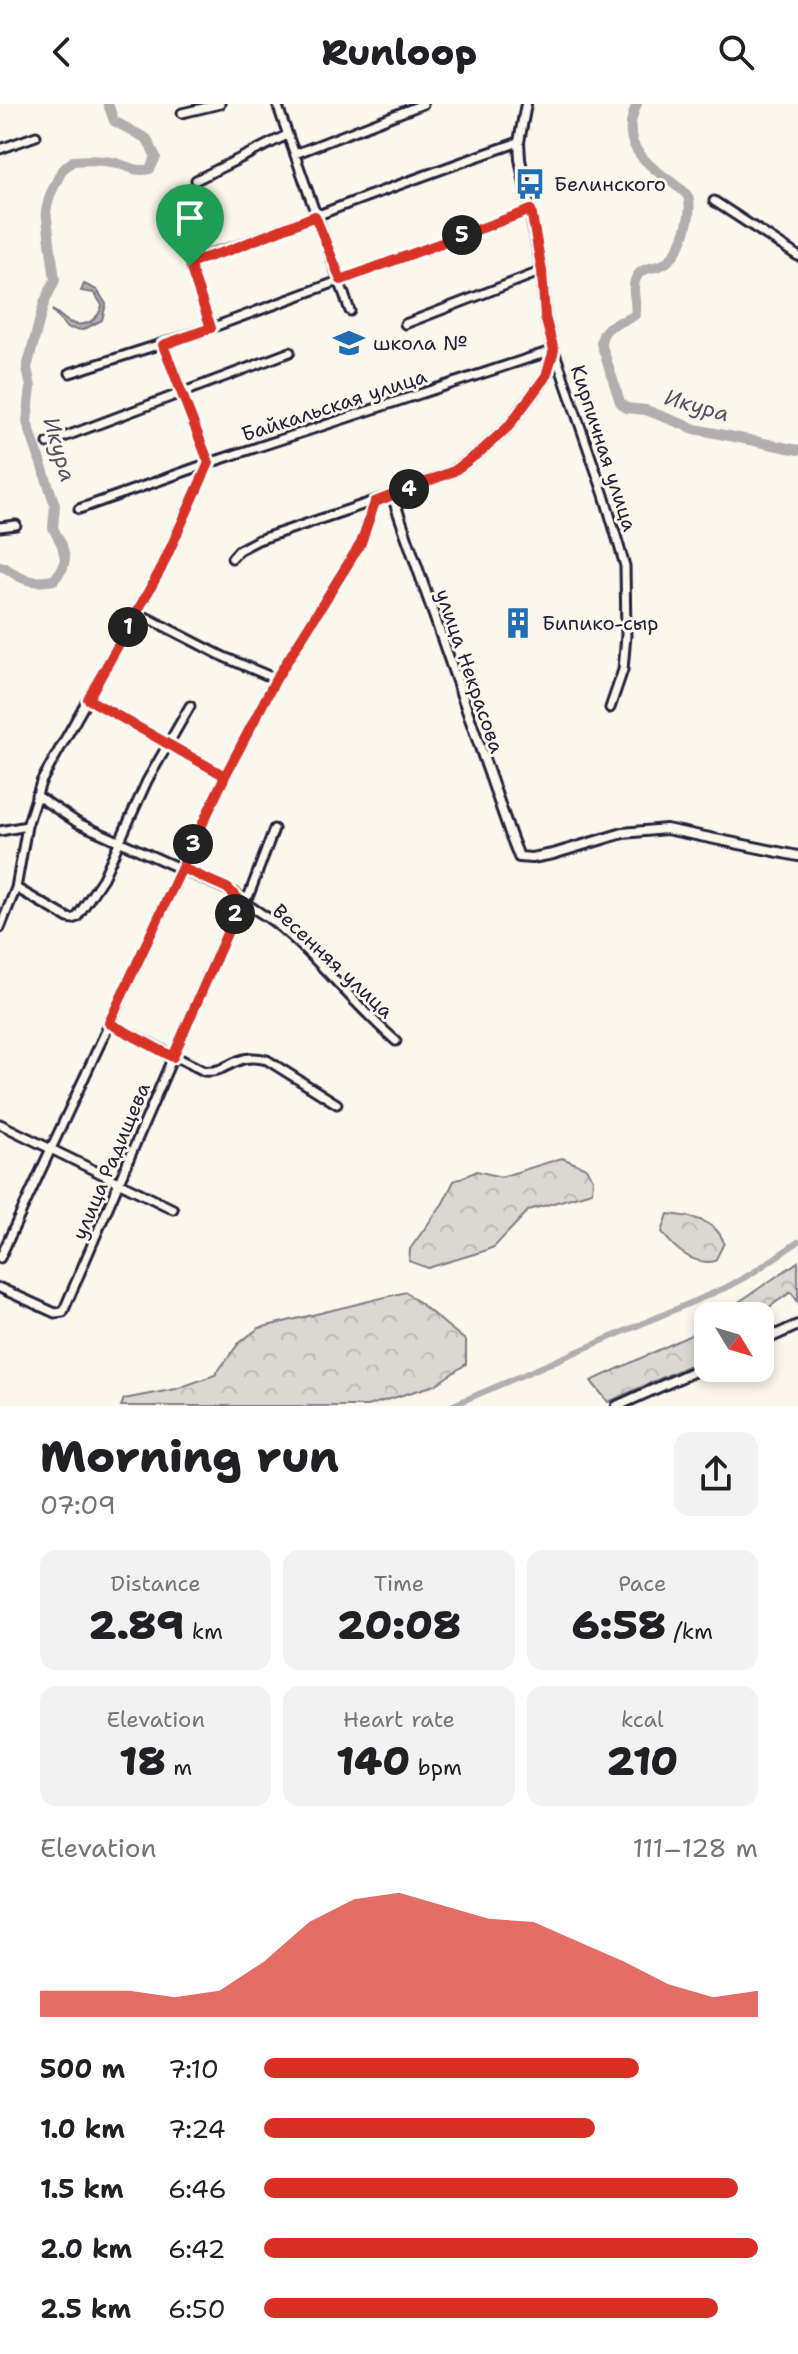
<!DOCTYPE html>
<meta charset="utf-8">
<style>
:root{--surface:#fff;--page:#f2f2f2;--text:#202124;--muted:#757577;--accent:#d93025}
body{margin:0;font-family:"Shantell Sans",sans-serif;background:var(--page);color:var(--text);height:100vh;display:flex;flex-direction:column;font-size:30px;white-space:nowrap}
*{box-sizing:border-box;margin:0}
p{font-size:26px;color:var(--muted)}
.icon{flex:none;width:44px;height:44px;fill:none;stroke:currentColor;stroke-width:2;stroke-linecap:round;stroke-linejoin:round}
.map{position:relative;height:1302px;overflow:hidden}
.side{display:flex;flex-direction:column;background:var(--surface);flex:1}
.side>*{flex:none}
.needle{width:52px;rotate:128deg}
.controls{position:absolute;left:694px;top:1198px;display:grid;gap:16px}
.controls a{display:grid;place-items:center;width:80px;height:80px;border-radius:16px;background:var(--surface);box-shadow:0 4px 12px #0003;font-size:40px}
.pin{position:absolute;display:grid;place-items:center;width:68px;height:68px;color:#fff;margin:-82px -34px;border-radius:50% 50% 50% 0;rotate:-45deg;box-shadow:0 0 8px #0007}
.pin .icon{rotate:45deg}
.km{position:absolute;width:40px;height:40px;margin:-20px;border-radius:50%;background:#222;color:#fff;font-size:22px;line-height:40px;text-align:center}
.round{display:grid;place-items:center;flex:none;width:84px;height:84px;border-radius:16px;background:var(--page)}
.overview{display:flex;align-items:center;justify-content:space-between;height:136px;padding:0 40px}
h1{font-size:44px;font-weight:800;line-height:60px}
.metrics{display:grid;grid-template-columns:repeat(3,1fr);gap:12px;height:136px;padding:8px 40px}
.metrics div{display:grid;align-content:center;border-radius:16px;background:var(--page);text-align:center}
.metrics b{font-size:40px;font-weight:800}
.metrics small{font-size:22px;font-weight:400}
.metrics p{font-size:22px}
.chart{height:224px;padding:16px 40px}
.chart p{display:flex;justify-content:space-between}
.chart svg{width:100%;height:144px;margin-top:8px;fill:var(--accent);opacity:.7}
ul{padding:0 40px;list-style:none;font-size:26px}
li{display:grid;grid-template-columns:128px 96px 1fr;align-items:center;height:60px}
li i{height:20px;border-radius:10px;background:var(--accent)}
header{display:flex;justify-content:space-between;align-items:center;height:104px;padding:0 40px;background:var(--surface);font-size:36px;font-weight:800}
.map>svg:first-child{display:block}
</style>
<header><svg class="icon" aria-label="back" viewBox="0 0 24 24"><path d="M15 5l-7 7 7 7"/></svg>Runloop<svg class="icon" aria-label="search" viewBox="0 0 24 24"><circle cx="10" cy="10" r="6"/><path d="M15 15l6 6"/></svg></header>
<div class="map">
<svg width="798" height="1302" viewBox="0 0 798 1302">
<defs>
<pattern id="forest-crowns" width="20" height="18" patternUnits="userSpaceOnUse" patternTransform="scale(2)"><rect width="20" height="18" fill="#dbd8d3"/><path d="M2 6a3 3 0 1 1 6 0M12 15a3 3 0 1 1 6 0" fill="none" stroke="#bcb9b6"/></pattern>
<pattern id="water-ripples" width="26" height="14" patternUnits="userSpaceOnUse" patternTransform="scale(2)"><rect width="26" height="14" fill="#b1aeb0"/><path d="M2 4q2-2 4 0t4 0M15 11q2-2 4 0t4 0" fill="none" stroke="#908d90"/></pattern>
</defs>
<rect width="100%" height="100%" fill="#fbf7ec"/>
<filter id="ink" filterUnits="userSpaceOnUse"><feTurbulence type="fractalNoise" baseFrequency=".0125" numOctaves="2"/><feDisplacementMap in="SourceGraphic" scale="16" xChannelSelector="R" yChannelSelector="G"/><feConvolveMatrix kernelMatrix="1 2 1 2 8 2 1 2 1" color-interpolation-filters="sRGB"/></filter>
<g filter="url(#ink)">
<path fill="url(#forest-crowns)" stroke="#7e7d87" stroke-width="2" d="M562 1054 586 1064 593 1075 592 1088 529 1106 494 1143 484 1147 428 1164 409 1157 410 1145 443 1099 454 1077 477 1067 501 1073Z
M668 1110C689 1112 716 1115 724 1139L715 1157C694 1162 674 1145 662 1128Z
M798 1158V1198L791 1188 756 1212H718Z
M406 1188 466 1237V1260L435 1281 367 1302H121L124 1295 176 1285 215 1271 239 1239 259 1224Z
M708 1219V1253L608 1298 591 1277 689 1232Z"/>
<path fill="url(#water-ripples)" stroke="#787681" stroke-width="2" d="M84 180 97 186 106 200 102 216 83 226 67 224 52 206C58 209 63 215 69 218 84 225 99 216 102 201L94 189 81 187Z"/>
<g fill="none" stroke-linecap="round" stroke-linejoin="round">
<path stroke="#b1aeb0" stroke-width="6" d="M451 1302 725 1184 751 1170 798 1138"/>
<path stroke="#b1aeb0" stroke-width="10" d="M637 0C617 43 647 59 678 83 683 86 688 90 689 96 692 115 680 153 662 161 652 165 641 163 636 174 630 187 638 198 635 211 621 221 604 217 601 239L620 298 626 304 646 306 695 325 798 346
M0 462C9 464 10 468 18 472 30 479 41 478 54 476L63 464 65 455 62 441 53 424 55 401 27 318 31 283 27 264 44 199 55 176 46 107 50 91 62 66 73 57C85 56 100 56 112 58 127 61 135 69 150 65L156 53 147 35 114 17 108 0"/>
<defs>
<path id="minor" d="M277 0 350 207
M182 9 220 0
M0 45 36 32
M295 50 423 0
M196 76 287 31
M714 97 798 152
M405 220 542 167
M211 224 190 162C201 149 230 146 246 139 337 103 427 70 519 38
M70 269 211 224 531 106
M48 339 290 248
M79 405 209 359 554 246 604 391 625 462 626 531 623 566 610 604
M0 423 16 421
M232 454 239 446 258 436 392 391
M136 508 224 553 276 575
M88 595 225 672
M36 691 78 719 235 789C247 803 261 808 275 819 319 854 353 900 396 937
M0 727 27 722
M16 784 68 814 73 815 77 813 103 774 147 677 190 602
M0 824 16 784 27 722 41 678 161 465 209 359 163 241
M109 919 204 967C229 970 235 947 267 956L337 1000
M0 1020 173 1105
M0 1154 225 672 276 575 361 439 375 398
M0 1184 55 1209 63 1208 235 809 241 797 249 791 274 725"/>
<path id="tertiary" d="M526 0 519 38 520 55 542 167 545 213 554 246 546 272 508 323 480 348 454 367 392 391 512 735 519 753 532 754 553 750 623 729 666 725 798 752
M760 1238 798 1221
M617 1302 708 1261"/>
</defs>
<use href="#minor" stroke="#22223b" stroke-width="13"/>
<use href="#tertiary" stroke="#22223b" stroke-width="14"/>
<use href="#minor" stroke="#fbf7ec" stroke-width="7"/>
<use href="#tertiary" stroke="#fbf7ec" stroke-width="8"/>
</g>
</g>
<g fill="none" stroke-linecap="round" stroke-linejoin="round" filter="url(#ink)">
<defs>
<path id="route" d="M190 162 211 224 163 241 209 359 161 465 88 595 225 672 182 764 227 784 241 797 173 953 109 919 225 672 276 575 361 439 375 398 454 367 480 348 508 323 546 272 554 246 545 213 542 167 531 106 341 176 315 112 230 146 195 157 190 162"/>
</defs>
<use href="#route" stroke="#fff" stroke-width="16"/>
<use href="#route" stroke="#d93025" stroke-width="10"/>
</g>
<defs>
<symbol id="bus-bare" viewBox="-9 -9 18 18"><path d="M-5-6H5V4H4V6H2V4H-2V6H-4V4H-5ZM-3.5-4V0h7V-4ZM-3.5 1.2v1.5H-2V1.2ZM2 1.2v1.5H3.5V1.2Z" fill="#1f6fb2" stroke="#fbf7ec" stroke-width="2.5" paint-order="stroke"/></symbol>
<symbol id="school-bare" viewBox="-9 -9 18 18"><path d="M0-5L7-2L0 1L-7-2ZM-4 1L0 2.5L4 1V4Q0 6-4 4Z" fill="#1f6fb2" stroke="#fbf7ec" stroke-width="2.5" paint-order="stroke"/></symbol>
<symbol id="building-bare" viewBox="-9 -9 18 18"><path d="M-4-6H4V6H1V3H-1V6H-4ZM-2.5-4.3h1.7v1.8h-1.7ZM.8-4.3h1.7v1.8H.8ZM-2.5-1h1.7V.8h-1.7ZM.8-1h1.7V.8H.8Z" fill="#1f6fb2" stroke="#fbf7ec" stroke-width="2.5" paint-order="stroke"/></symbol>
</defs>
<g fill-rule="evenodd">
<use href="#bus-bare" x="508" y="58" width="44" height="44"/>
<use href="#school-bare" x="327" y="217" width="44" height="44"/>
<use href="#building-bare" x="496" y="497" width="44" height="44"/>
</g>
<g text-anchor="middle" stroke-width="6" stroke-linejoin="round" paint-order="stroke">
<g font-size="20" fill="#22223b" stroke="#fbf7ec" text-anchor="start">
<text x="554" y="87">Белинского</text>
<text x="373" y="246">школа №</text>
<text x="542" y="526">Бипико-сыр</text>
</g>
<g font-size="20" fill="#22223b" stroke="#fbf7ec">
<text transform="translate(334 301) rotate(-18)" y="7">Байкальская улица</text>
<text transform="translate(604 344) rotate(72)" y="7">Кирпичная улица</text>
<text transform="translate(470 567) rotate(71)" y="7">улица Некрасова</text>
<text transform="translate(333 857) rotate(43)" y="7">Весенняя улица</text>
<text transform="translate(111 1057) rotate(-67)" y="7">улица Радищева</text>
</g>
<g font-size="22" font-style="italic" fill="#545364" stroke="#fbf7ec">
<text transform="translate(697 301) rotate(16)" y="8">Икура</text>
<text transform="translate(60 345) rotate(74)" y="8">Икура</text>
</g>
</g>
</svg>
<div class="controls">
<a><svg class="needle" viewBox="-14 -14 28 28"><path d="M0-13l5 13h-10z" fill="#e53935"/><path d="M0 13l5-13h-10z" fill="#757577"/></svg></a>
</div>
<div class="pin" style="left:190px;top:162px;background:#1e9e55"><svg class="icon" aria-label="arrive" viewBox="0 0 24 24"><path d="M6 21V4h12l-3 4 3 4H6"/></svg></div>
<b class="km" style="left:128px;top:523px">1</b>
<b class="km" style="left:235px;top:810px">2</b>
<b class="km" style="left:193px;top:740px">3</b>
<b class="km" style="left:409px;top:385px">4</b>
<b class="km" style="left:462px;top:131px">5</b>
</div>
<section class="side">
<div class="overview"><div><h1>Morning run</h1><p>07:09</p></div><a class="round"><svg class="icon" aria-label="share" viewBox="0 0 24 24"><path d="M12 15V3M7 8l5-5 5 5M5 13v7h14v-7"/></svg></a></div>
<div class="metrics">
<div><p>Distance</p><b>2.89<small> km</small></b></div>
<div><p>Time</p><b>20:08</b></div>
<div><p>Pace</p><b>6:58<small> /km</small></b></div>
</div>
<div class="metrics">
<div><p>Elevation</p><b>18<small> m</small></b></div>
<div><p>Heart rate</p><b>140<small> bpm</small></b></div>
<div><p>kcal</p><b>210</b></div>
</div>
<div class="chart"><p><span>Elevation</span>111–128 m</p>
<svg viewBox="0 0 160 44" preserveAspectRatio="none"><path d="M0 44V36L10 36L20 36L30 38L40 36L50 27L60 15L70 8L80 6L90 10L100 14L110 15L120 21L130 27L140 34L150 38L160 36V44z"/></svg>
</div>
<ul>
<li><b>500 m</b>7:10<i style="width:76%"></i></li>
<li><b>1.0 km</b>7:24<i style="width:67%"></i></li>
<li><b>1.5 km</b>6:46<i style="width:96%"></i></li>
<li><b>2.0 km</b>6:42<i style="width:100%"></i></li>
<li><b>2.5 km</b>6:50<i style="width:92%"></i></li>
</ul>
</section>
